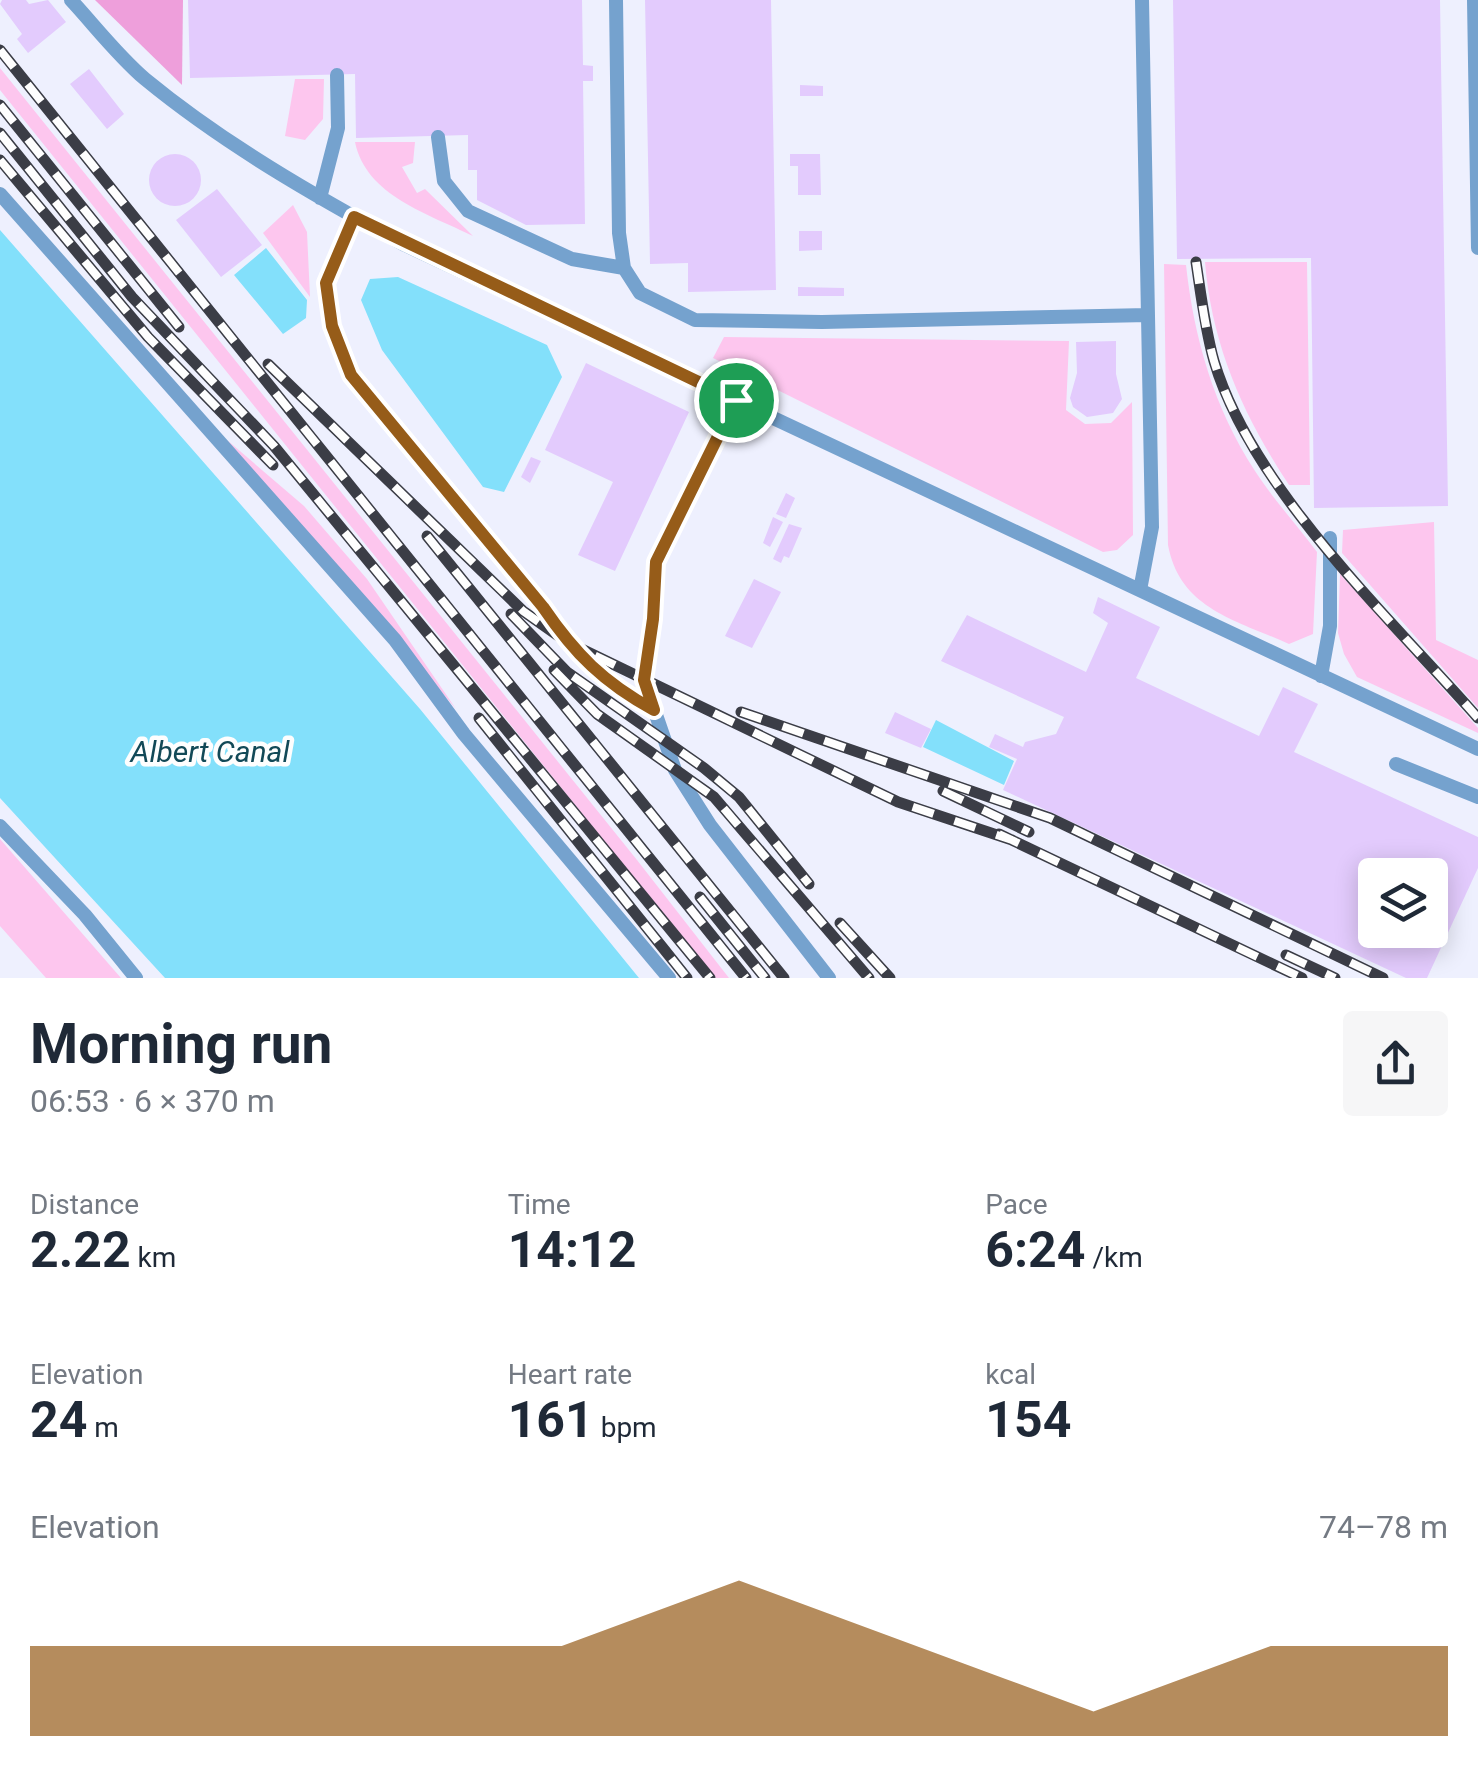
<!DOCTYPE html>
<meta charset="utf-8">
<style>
:root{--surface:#fff;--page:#f6f6f7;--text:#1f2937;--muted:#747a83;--accent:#965c19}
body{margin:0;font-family:Roboto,sans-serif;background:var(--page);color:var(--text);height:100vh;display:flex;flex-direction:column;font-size:38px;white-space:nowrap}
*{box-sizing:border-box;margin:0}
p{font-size:32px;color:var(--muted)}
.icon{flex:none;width:55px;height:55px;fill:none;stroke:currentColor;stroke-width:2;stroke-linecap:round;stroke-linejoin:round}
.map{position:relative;height:978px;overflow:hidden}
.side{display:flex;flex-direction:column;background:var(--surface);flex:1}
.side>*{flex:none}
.controls{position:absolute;left:1358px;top:858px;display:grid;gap:20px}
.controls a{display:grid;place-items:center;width:90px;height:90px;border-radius:10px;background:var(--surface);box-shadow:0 5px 25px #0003;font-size:50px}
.pin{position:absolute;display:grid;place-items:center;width:85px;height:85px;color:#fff;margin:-42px;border:5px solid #fff;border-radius:50%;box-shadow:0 2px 10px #0007}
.round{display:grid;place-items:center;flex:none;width:105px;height:105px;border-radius:10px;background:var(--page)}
.headline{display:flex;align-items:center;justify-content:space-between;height:170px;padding:0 30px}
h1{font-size:55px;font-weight:700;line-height:75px}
.metrics{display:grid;grid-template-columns:repeat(3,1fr);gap:15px;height:170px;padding:10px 30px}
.metrics div{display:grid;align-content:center}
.metrics b{font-size:50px;font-weight:700}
.metrics small{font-size:28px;font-weight:400}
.metrics p{font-size:28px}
.chart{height:280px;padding:20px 30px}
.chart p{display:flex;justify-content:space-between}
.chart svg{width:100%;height:180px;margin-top:10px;fill:var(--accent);opacity:.7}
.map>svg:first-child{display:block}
</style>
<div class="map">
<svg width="1478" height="978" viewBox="0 0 1478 978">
<rect width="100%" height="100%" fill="#eef0fe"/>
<path fill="#fdc6ee" d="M0 68 637 860 729 978H716L629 872 16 110 0 90Z
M295 79H324L323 119 305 140 285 136Z
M355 142H415L413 163 402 167 417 193 425 189 473 236C429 214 366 196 355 142Z
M293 205 307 232 310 297 263 233Z
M1205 262H1307L1310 485H1289C1243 415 1212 346 1205 262Z
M1164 264 1186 265C1194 338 1214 408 1255 471 1273 499 1297 525 1317 552L1313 634 1289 644C1236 620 1180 609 1168 545Z
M724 337 1069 341 1066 410 1085 424 1111 423 1132 402 1133 535 1117 550 1103 552 713 358Z
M227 440 304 506 367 579 456 709Z
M1434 522 1436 640 1478 660V708L1342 553 1343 530Z
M1340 574 1478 728V733L1357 677 1344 654 1338 633Z
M0 839 121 978H46L0 926Z"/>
<path fill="#ee9fdb" d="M95 0H183L182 85Z"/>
<path fill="#83e0fb" d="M0 230 420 709 639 978H165L0 798Z
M266 248 307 300 306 318 283 334 234 275Z
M398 277 547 345 562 377 504 492 483 487 382 350 361 300 370 279Z
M936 720 1014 761 1004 785 923 747Z"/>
<path fill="#e3cbfd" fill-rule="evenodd" d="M2 0H26L29 4 48 0 66 22 28 53 17 39 22 34 0 4Z
M188 0H582L583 65 593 66V81H583L585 224 526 225 477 200V170H468V135L356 138 355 74 190 78Z
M645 0H771L776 290 688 292V263L650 264Z
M1173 0H1440L1448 506 1314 508 1311 258 1177 259Z
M89 69 124 114 107 129 70 84Z
M800 85 823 86V96H800Z
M149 180a26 26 0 1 1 52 0a26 26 0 1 1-52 0Z
M790 154H820L821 195H798V166H790Z
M217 189 262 245 221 277 176 220Z
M799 231H822V250L799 251Z
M798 287 844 288V296H798Z
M1116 341V374L1122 399 1113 413 1087 417 1073 407 1070 398 1077 373 1076 342Z
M586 363 689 412 615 571 578 555 613 482 545 450Z
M531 457 541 461 530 483 521 477Z
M786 493 795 498 786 518 776 514Z
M773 517 783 522 770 547 763 543Z
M789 524 802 528 789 558 784 556 781 563 773 559Z
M754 579 781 592 752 648 725 636Z
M1098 597 1160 627 1136 678 1259 736 1283 687 1318 704 1294 752 1478 837V868L1427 978H1406L1003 790 1017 759 989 747 995 734 1023 747 1025 742 1056 734 1064 717 941 661 967 615 1086 672 1108 623 1093 613ZM1375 875H1430V930H1375Z
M895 712 931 729 921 748 885 733Z"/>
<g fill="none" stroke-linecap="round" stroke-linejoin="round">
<path stroke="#75a2ce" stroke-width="14" d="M71 0C95 26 118 56 145 79 224 144 315 196 405 245L1478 749
M616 0 619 233 624 268 640 293 695 320 822 322 1148 315
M1474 0 1478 248
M438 137 444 181 468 211 572 259 624 268
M0 194 395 640 464 734 669 978
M320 198 338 128 337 75
M354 217 326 283 332 326 351 375 543 607C575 654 604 682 654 710
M736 400 656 562 653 619 644 680 675 770 710 825 829 978
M1140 590 1152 527 1142 0
M1321 676 1330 626V538
M1396 764 1478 797
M0 826 85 915 136 978"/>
<defs>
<path id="rail" d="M0 50 746 978
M0 105 179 327
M0 133 132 297 274 446 710 978
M0 160 148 337 273 465
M1196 262C1201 295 1205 329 1214 361 1252 489 1391 619 1478 718
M268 364 523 611 567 642 898 802 1012 840
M427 536 784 978
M511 614 567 672 704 768 739 797 809 884
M554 670 597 714 714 797 869 978
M741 712 1050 818 1383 978
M479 718 687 978
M943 791 1029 832
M999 834 1302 978
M700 897 765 978
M840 923 890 978
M1286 955 1335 978"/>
</defs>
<use href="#rail" stroke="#3b3d46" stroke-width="11"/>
<use href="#rail" stroke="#fefefe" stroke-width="8" stroke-dasharray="22" stroke-linecap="butt"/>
</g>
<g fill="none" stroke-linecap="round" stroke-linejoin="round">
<defs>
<path id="route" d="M354 217 736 400 656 562 653 619 644 680 654 710C604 683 575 654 543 607L351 375 332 326 326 283Z"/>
</defs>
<use href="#route" stroke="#fff" stroke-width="20"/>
<use href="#route" stroke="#965c19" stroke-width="12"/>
</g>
<g text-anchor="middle" stroke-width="9" stroke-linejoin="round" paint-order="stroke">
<g font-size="30" font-style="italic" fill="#124957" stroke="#fefefe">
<text x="210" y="762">Albert Canal</text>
</g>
</g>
</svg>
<div class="controls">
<a><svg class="icon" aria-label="layers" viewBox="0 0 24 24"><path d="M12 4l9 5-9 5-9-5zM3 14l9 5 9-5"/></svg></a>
</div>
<div class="pin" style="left:736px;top:400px;background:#1e9e55"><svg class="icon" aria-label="arrive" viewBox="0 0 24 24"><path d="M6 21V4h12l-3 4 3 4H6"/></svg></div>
</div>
<section class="side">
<div class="headline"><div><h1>Morning run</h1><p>06:53 · 6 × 370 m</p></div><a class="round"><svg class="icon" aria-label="share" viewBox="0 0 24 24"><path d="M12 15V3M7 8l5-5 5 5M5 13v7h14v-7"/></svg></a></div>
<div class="metrics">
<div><p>Distance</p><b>2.22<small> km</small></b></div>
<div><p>Time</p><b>14:12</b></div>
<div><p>Pace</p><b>6:24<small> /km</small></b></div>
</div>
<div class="metrics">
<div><p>Elevation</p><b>24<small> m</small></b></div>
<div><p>Heart rate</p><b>161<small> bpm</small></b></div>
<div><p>kcal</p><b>154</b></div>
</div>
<div class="chart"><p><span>Elevation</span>74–78 m</p>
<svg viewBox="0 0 160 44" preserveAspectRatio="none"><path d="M0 44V22L10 22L20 22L30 22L40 22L50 22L60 22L70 14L80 6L90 14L100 22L110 30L120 38L130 30L140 22L150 22L160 22V44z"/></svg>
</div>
</section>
